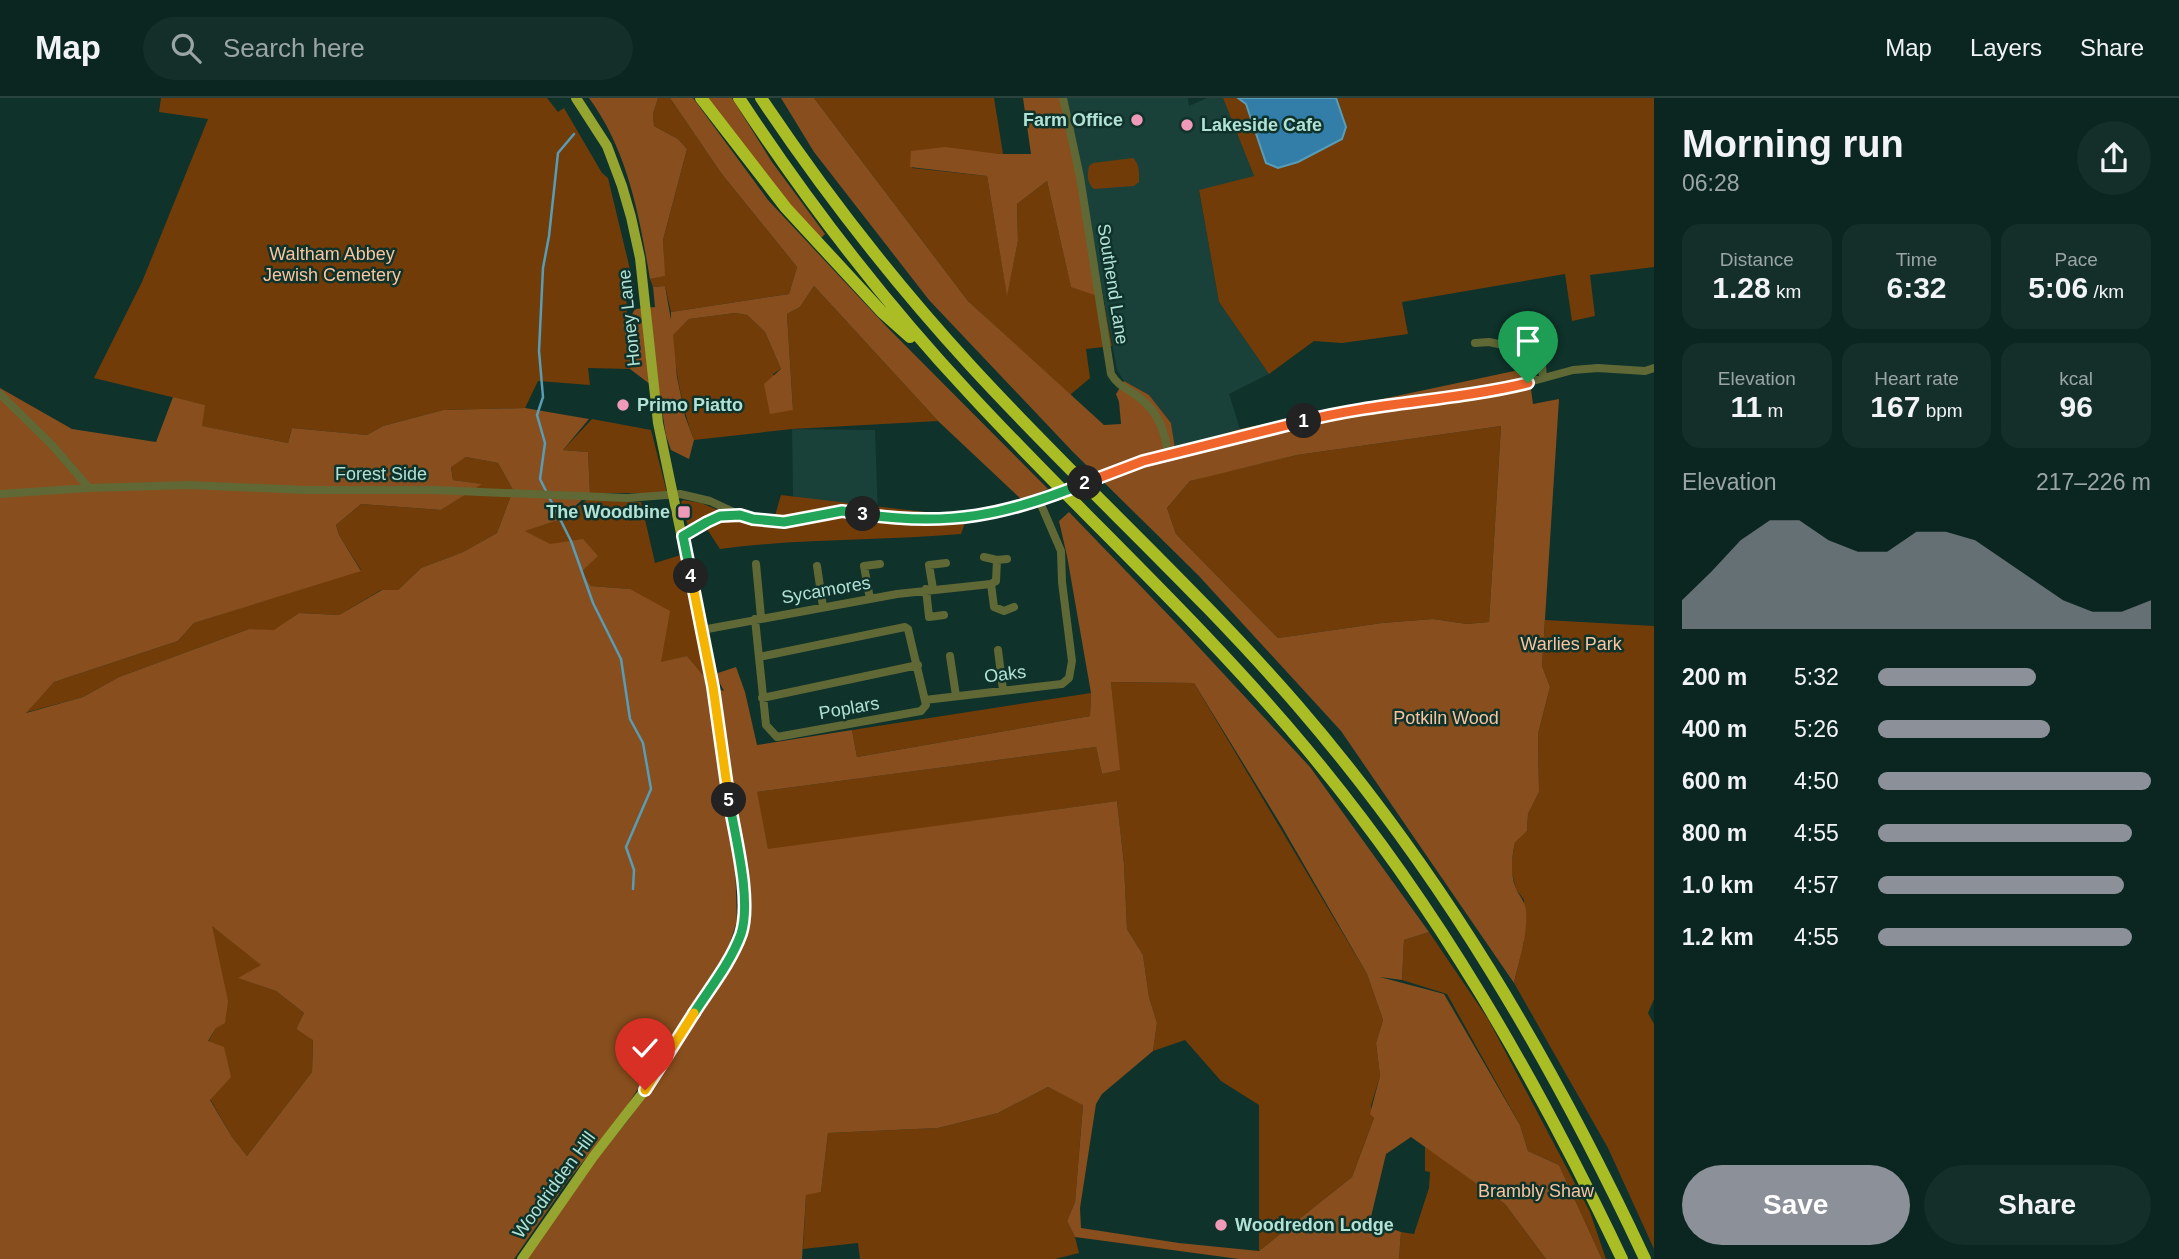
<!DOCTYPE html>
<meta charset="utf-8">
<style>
:root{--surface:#0b2620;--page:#142e29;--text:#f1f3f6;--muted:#9aa5a5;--line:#2b433e;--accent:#8c9099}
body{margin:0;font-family:Helvetica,sans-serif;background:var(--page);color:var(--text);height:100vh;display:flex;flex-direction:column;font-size:26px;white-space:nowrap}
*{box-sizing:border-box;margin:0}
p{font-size:23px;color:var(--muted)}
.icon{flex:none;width:38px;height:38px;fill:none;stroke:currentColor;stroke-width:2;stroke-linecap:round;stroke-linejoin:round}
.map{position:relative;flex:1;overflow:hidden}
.panel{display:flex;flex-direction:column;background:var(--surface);width:525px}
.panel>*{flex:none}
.pin{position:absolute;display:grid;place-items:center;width:60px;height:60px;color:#fff;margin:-72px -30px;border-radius:50% 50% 50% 0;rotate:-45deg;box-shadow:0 0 7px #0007}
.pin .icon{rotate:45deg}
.km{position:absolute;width:35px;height:35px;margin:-18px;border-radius:50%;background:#222;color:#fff;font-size:19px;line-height:35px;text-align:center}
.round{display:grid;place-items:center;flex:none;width:74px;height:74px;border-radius:37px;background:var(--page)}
.overview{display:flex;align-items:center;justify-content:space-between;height:119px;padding:0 28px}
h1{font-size:38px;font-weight:700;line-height:52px}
.figures{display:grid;grid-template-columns:repeat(3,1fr);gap:10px;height:119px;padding:7px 28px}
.figures div{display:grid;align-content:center;border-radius:18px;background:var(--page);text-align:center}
.figures b{font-size:30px;font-weight:700}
.figures small{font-size:19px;font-weight:400}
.figures p{font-size:19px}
.chart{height:196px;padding:14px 28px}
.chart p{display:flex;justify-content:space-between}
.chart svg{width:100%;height:126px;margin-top:7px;fill:var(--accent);opacity:.7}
.action{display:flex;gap:14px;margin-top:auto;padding:14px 28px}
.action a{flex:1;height:80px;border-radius:42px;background:var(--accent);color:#fff;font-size:28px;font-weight:700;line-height:80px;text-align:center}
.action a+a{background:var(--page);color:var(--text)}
ul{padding:0 28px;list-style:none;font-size:23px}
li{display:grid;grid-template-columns:112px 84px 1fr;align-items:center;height:52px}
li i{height:18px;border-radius:9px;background:var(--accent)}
header{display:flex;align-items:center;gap:42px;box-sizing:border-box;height:98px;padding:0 35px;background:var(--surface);border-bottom:2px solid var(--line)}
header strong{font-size:33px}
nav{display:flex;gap:38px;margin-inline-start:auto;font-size:24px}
.search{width:490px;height:63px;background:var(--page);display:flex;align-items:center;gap:18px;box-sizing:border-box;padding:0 24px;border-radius:38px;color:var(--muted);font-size:26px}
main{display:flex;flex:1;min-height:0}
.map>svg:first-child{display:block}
</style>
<header>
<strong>Map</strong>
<div class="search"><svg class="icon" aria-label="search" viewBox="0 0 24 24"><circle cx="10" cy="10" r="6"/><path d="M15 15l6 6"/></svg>Search here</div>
<nav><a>Map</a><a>Layers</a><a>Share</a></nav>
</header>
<main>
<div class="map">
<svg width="1654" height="1161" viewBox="0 0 1654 1161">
<rect width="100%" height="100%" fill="#0f322b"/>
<path fill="#194139" d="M1066 0H1188L1189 8 1207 0H1223L1254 78 1199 93 1219 204 1269 276 1229 296 1240 331 1174 351 1171 325 1149 297 1124 283 1117 272Z
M792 331 875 332 878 418 842 413 793 398Z"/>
<path fill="#723c08" d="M161 0H547L558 14 564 10 602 75 608 80 634 188 626 192 627 218 623 227 630 271 588 270 590 287 538 283 525 310 443 312 383 328 367 337 292 330 288 345 201 328 204 307 94 280 142 184 208 21 159 14Z
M658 0H670L721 75 797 169 789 196 671 214 665 188 653 189 650 181 664 178 663 142 687 51 678 41 654 28 653 16Z
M814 0H994L1003 56 913 55 912 70 987 78 1007 196 1018 143 1017 106 1047 83 1071 188 1103 200 1112 248 1086 251 1090 280 1070 297 968 203Z
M1223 0H1654V169L1590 177 1595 218 1572 223 1565 176 1402 204 1408 236 1342 245 1314 243 1269 276 1219 204 1199 92 1254 78Z
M1133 60C1140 67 1139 74 1139 84L1134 88 1094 91C1087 85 1087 77 1089 68L1093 65Z
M814 188 938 323 792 331 694 342C681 308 676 273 672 237L689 221 735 215 747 217 765 234 781 271 773 276 793 311 787 216 800 209Z
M592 321 651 332 667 395H590L588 354 563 352Z
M1501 328 1489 524 1467 526 1433 521 1382 525 1278 540 1176 436 1167 410 1190 383 1212 377 1297 357Z
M466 359 498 365 513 392 497 435 463 454 421 470 398 492H381L339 517 299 515 274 533 249 531 119 579 83 599 24 615 54 584 178 543 194 525 361 472 339 437 336 427 361 406 441 412 481 386 453 382 451 368Z
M781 397 967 419 961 436C881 443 800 440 720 451L705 428 738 419 772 428Z
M588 401 641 404 655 465 684 456 704 578 687 558 661 565 630 491 591 488C573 463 551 446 524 433L559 422Z
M683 402 701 405 718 412 701 423 688 428 681 404Z
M1545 522 1654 528V901L1648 915 1654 926V1151L1608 1050 1514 885 1524 843V802L1516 791 1511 770 1515 743 1527 733 1528 716 1539 694 1538 636 1550 589 1542 568Z
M1111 584 1194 585 1367 876 1383 922 1376 945 1380 978 1371 1008 1374 1020 1352 1079 1259 1153V1007L1221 983 1185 942 1153 953 1157 925 1149 899 1143 857 1127 831 1124 766 1117 703 768 752 756 694 1096 649 1102 676 1119 672Z
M1091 595 1090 618 857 659 852 632Z
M211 827 262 867 239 880 276 893 304 915 296 931 313 941 312 974 247 1058 232 1039 210 1001 208 944 216 930Z
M1429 834 1488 921 1590 1114 1606 1161H1602L1559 1067 1528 1053 1520 1027 1447 896 1402 882 1404 842Z
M1048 989 1083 1006 1075 1104 1067 1123 1075 1139 1079 1155 1055 1161H860L858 1145 803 1151 806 1096 821 1094 828 1035 938 1030 998 1015Z
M1425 1048 1505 1106 1546 1161H1399L1401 1134 1414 1136 1429 1090 1430 1074 1425 1073Z"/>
<path fill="#884e1d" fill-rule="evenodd" d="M589 0H658L653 16 654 28 678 41 687 51 663 142 665 178 650 181C639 117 628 53 589 0Z
M670 0H693L768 102 887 229 1048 391 1022 402 938 323 814 188 800 209 787 216 793 312 770 316 764 286 781 271 765 234 747 217 735 215 689 221 673 237 677 279 685 318 694 342 689 361 671 352 666 338 659 293 630 271 623 226 629 222 635 211 655 209 653 189 665 188 671 222V214L789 196 797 169 721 75Z
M707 0H732L772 64 825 136 820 141 788 106Z
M781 0H814L968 203 1104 327 1121 326 1119 304 1116 296 1124 283 1149 297 1171 325 1175 351 1240 331 1528 270 1533 306 1559 301 1542 568 1550 589 1538 636 1539 694 1528 716 1527 733 1515 744C1512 759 1510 772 1515 788 1518 797 1525 802 1526 813 1528 837 1519 862 1514 885L1341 633 1198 477 1073 354 929 202 814 54ZM1501 328 1489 524 1467 526 1433 521 1382 525 1278 540 1176 436 1167 410 1190 383 1297 357Z
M1023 0H1066L1103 200 1071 189 1047 83 1017 106 1018 143 1007 198 987 78 910 69 911 53 945 49 999 56H1031Z
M0 290 72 331 156 344 173 299 205 307 202 328 288 345 292 330 367 337 383 328 443 312 525 310 589 321 563 352 588 354 590 395 559 422 525 433 550 446 583 441 598 458 581 474 591 488 630 491 670 513 661 564 687 558 704 578 720 664 735 762 737 823 728 851 625 1011 567 1084 514 1161H0ZM466 359 498 365 513 392 497 435 463 454 421 470 398 492H382L339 517 299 515 274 532 249 531 119 579 83 599 26 615 54 584 178 543 194 525 361 473 339 437 336 427 361 406 441 412 482 386 453 382 451 369ZM212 828 261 867 238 880 276 893 304 915 296 931 313 942 312 974 247 1058 232 1039 210 1002 231 979 224 949 208 943 216 930 225 925 228 903Z
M1069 414 1181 530 1310 669 1429 834 1404 842 1402 882 1380 879 1444 896 1520 1027 1528 1053 1559 1067 1602 1161H1546L1505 1106 1411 1039 1386 1056 1370 1123 1401 1134 1399 1161H1239L1075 1139 1067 1123 1075 1104 1083 1007 1048 989 998 1015 938 1030 828 1035 821 1094 806 1097 802 1161H527L590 1070 629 1021 711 900 736 857 744 836 746 785 718 591 724 593 715 576 736 569 745 594 757 647 852 632 857 659 1090 618 1091 595 1067 458 1059 423ZM1111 584 1194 585 1281 727 1367 876 1383 922 1376 945 1380 978 1370 1016 1374 1020 1352 1079 1259 1153 1179 1145 1081 1130 1080 1110 1096 1006 1102 996 1153 953 1157 925 1149 899 1143 857 1127 831 1124 766 1117 703 768 751 757 694 1096 649 1102 676 1120 672Z"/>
<path fill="#327ea9" stroke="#589cb6" stroke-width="2" d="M1238 0H1336L1346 29 1342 41 1298 64 1278 70 1266 65 1246 6Z"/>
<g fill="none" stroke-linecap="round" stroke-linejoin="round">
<path stroke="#589cb6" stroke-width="2.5" d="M546 393 540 381 545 345 537 317 543 299 539 253 543 170 549 138 558 55 574 36
M549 399 571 443 593 505 621 561 630 621 643 645 651 691 626 749 634 772 633 791"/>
<path stroke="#606936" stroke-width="8" d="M1063 0 1080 79 1111 276C1120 291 1129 290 1141 301 1159 315 1165 335 1168 356
M1475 245 1489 244 1541 255 1543 279
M0 296 52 347 89 390
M0 396 89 390 190 387 304 392H434L627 400 680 396 710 403 740 417 770 424H784L842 413 885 419 944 422 993 416 1050 400 1143 363 1317 319 1439 299 1485 296 1573 272 1598 270 1645 273 1654 270
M683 438 720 418 737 417
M984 459 997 462
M756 466 761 519
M817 468 823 509
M991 486 994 509 1004 513 1014 509
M991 486 996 483 997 462 1007 461
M926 491 929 519 944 517
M933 491 929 467 946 465
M870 501 864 468 880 466
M755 521 766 627 777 639 921 613 926 607 908 531 905 529 759 559
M702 532 897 496 991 486
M998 552 1003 592
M950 558 956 598
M762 600 918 567
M925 602 1062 586 1069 580 1072 563 1062 484 1061 453 1039 402"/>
<path stroke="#95a52f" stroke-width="10" d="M522 1161 593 1059 645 992 728 863 741 835 745 802 713 589 658 325 640 160 631 119 622 88 607 48 576 0"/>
<path stroke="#aabd25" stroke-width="12" d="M701 0 786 110 882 214 910 239
M739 0C808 105 884 204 970 296 1080 415 1201 524 1305 649 1435 804 1535 978 1622 1161
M761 0C824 94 893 183 970 267 1076 383 1194 488 1297 607 1442 775 1551 961 1645 1161"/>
</g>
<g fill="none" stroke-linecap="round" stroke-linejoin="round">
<defs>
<path id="split-1" d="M1304 323C1378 304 1455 303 1528 285"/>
<path id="split-2" d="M1085 385 1143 363 1304 323"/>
<path id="split-3" d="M863 416C948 429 1007 417 1085 385"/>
<path id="split-4" d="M691 478 683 438 707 424 720 418 740 417 753 421 784 424 842 413 863 416"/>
<path id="split-5" d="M691 478 713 589 729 702"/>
<path id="split-6" d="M694 915C710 890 731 864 741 836 752 802 735 738 729 702"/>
<path id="split-7" d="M645 992 694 915"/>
</defs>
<use href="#split-1" stroke="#fff" stroke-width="14"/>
<use href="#split-2" stroke="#fff" stroke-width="14"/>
<use href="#split-3" stroke="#fff" stroke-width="14"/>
<use href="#split-4" stroke="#fff" stroke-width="14"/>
<use href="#split-5" stroke="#fff" stroke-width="14"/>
<use href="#split-6" stroke="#fff" stroke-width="14"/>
<use href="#split-7" stroke="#fff" stroke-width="14"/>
<use href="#split-1" stroke="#f0652b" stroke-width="9"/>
<use href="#split-2" stroke="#f0652b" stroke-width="9"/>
<use href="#split-3" stroke="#22a559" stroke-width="9"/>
<use href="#split-4" stroke="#22a559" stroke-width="9"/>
<use href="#split-5" stroke="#f5b400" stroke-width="9"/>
<use href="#split-6" stroke="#22a559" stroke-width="9"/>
<use href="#split-7" stroke="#f5b400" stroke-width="9"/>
</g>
<g fill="#ef9ab8" stroke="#0f322b" stroke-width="2.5">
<circle cx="1137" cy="22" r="7"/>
<circle cx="1187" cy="27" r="7"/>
<circle cx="623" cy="307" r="7"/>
<rect x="677" y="407" width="14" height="14" rx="3.5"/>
<circle cx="1221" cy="1127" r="7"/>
</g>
<g text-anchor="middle" stroke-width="5" stroke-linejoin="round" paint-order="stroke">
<g font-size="18" font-weight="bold" fill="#b2e2d6" stroke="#0f322b" text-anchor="start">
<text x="1123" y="28" text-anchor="end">Farm Office</text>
<text x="1201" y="33">Lakeside Cafe</text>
<text x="637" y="313">Primo Piatto</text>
<text x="670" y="420" text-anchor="end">The Woodbine</text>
<text x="1235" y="1133">Woodredon Lodge</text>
</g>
<g font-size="18" fill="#f9c49f" stroke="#0f322b">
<text x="332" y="162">Waltham Abbey<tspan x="332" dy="21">Jewish Cemetery</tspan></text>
<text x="1571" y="552">Warlies Park</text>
<text x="1446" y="626">Potkiln Wood</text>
<text x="1536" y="1099">Brambly Shaw</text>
</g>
<g font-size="18" fill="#b2e2d6" stroke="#0f322b">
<text transform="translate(1113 186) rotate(81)" y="6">Southend Lane</text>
<text transform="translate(629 220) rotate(-96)" y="6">Honey Lane</text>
<text x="381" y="382">Forest Side</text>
<text transform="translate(826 492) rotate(-10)" y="6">Sycamores</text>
<text transform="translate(1005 576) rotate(-7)" y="6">Oaks</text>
<text transform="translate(849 610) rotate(-10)" y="6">Poplars</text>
<text transform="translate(554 1087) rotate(-54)" y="6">Woodridden Hill</text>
</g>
</g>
</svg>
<div class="pin" style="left:1528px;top:285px;background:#1e9e55"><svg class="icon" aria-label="arrive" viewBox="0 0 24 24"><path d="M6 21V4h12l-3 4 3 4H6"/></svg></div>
<div class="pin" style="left:645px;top:992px;background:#d93025"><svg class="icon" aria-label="check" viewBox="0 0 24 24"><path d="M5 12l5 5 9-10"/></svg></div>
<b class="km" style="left:1304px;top:323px">1</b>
<b class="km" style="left:1085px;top:385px">2</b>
<b class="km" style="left:863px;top:416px">3</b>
<b class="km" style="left:691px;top:478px">4</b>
<b class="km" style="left:729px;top:702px">5</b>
</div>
<section class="panel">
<div class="overview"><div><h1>Morning run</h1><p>06:28</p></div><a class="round"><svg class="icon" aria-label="share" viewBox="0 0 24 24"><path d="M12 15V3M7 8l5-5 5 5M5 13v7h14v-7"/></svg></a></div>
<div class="figures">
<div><p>Distance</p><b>1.28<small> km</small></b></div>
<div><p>Time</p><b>6:32</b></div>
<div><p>Pace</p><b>5:06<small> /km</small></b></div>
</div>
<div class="figures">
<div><p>Elevation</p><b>11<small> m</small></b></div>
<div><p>Heart rate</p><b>167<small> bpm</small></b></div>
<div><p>kcal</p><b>96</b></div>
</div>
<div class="chart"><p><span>Elevation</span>217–226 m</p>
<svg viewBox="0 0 160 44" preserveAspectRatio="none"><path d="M0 44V34L10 24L20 13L30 6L40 6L50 13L60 17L70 17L80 10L90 10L100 13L110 20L120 27L130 34L140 38L150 38L160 34V44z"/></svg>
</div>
<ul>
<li><b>200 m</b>5:32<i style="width:58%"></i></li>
<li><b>400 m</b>5:26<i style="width:63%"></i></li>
<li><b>600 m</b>4:50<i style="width:100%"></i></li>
<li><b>800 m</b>4:55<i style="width:93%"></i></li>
<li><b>1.0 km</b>4:57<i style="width:90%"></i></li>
<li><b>1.2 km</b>4:55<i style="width:93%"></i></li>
</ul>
<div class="action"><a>Save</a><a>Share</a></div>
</section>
</main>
